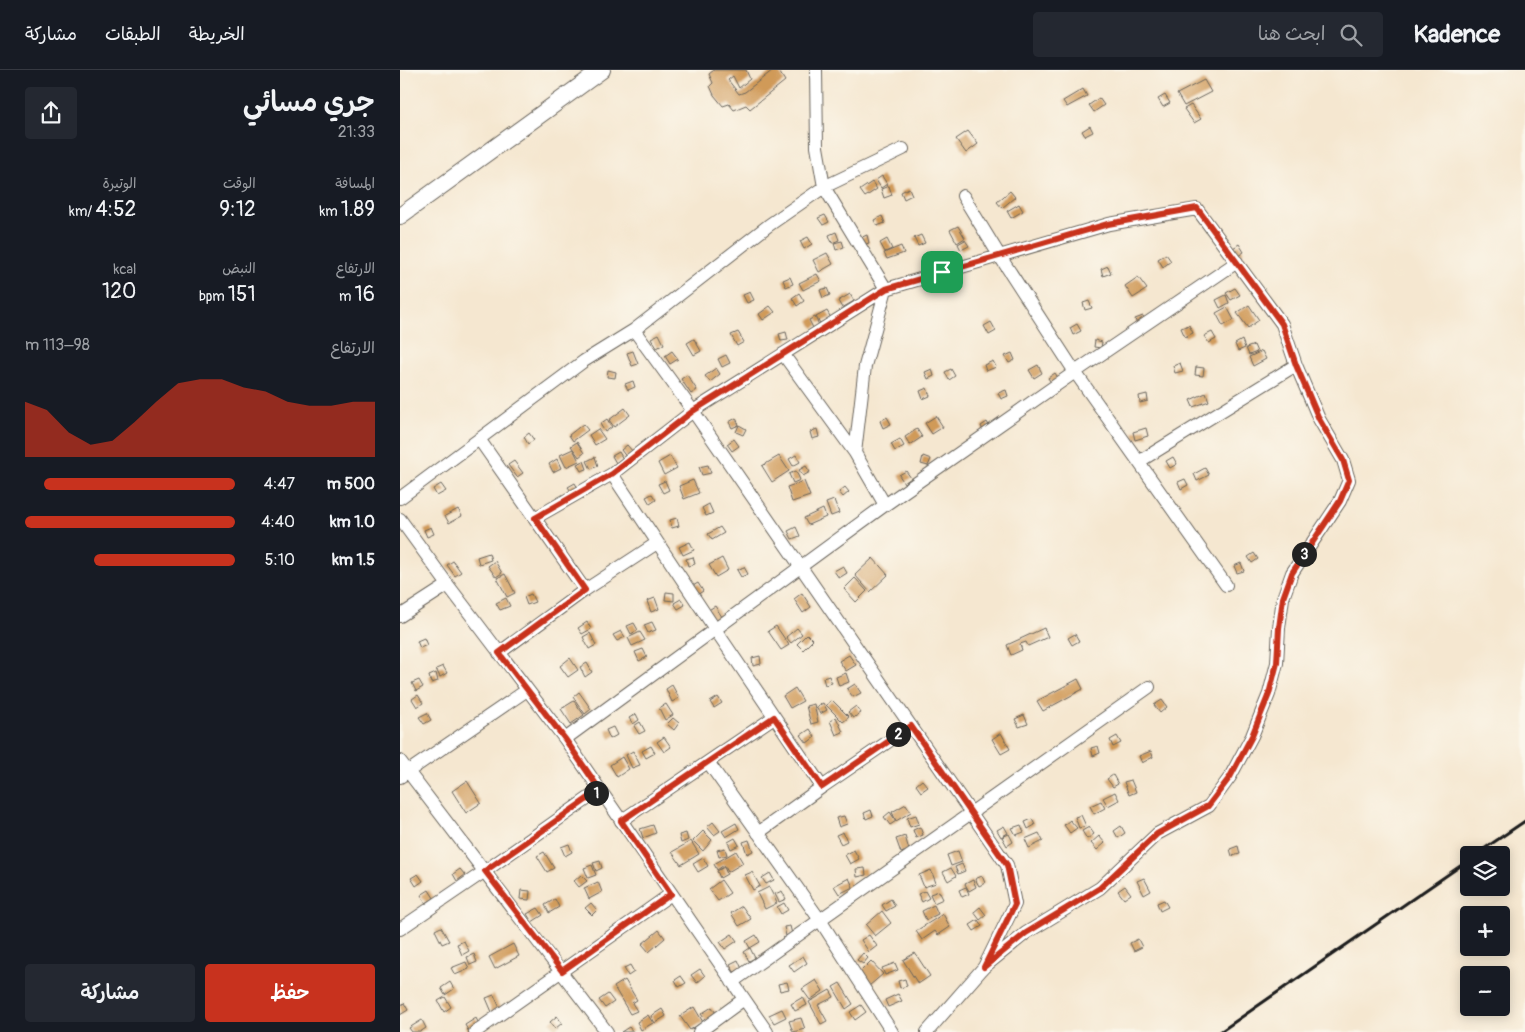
<!DOCTYPE html>
<html lang="ar">
<meta charset="utf-8">
<style>
:root{--surface:#171b24;--page:#242831;--text:#f1f3f6;--muted:#9ea1a6;--line:#363941;--accent:#c8321e}
body{margin:0;font-family:Pangolin,"Playpen Sans Arabic",sans-serif;background:var(--page);color:var(--text);direction:rtl;height:100vh;display:flex;flex-direction:column;font-size:19px;white-space:nowrap}
*{box-sizing:border-box;margin:0}
p{font-size:16px;color:var(--muted)}
.icon{flex:none;width:28px;height:28px;fill:none;stroke:currentColor;stroke-width:2;stroke-linecap:round;stroke-linejoin:round}
.map{position:relative;flex:1;overflow:hidden;direction:ltr}
.side{display:flex;flex-direction:column;background:var(--surface);width:400px}
.side>*{flex:none}
.buttons{position:absolute;left:1060px;top:776px;display:grid;gap:10px}
.buttons a{display:grid;place-items:center;width:50px;height:50px;border-radius:5px;background:var(--surface);box-shadow:0 2px 12px #0003;font-size:25px}
.pin{position:absolute;display:grid;place-items:center;width:42px;height:42px;color:#fff;margin:-21px;border-radius:10px;box-shadow:0 2px 8px #0006}
.km{position:absolute;width:25px;height:25px;margin:-12px;border-radius:50%;background:#222;color:#fff;font-size:14px;line-height:25px;text-align:center}
.round{display:grid;place-items:center;flex:none;width:52px;height:52px;border-radius:5px;background:var(--page)}
.headline{display:flex;align-items:center;justify-content:space-between;height:85px;padding:0 25px}
h1{font-size:28px;font-weight:600;line-height:38px}
.stats{display:grid;grid-template-columns:repeat(3,1fr);gap:8px;height:85px;padding:5px 25px}
.stats div{display:grid;align-content:center}
.stats b{font-size:21px;font-weight:600}
.stats small{font-size:14px;font-weight:400}
.stats p{font-size:14px}
.chart{height:140px;padding:10px 25px}
.chart p{display:flex;justify-content:space-between}
.chart svg{width:100%;height:90px;margin-top:5px;fill:var(--accent);opacity:.7}
.button{display:flex;gap:10px;margin-top:auto;padding:10px 25px}
.button a{flex:1;height:58px;border-radius:5px;background:var(--accent);color:#fff;font-size:20px;font-weight:600;line-height:58px;text-align:center}
.button a+a{background:var(--page);color:var(--text)}
ul{padding:0 25px;list-style:none;font-size:16px}
li{display:grid;grid-template-columns:80px 60px 1fr;align-items:center;height:38px}
li i{height:12px;border-radius:6px;background:var(--accent)}
header{display:flex;align-items:center;gap:30px;box-sizing:border-box;height:70px;padding:0 25px;background:var(--surface);border-bottom:1px solid var(--line)}
header strong{font-size:24px}
nav{display:flex;gap:28px;margin-inline-start:auto;font-size:18px}
.search{width:350px;height:45px;background:var(--page);display:flex;align-items:center;gap:12px;box-sizing:border-box;padding:0 18px;border-radius:5px;color:var(--muted);font-size:19px}
main{display:flex;flex:1;min-height:0}
.map>svg:first-child{display:block}
</style>
<header>
<strong>Kadence</strong>
<div class="search"><svg class="icon" aria-label="search" viewBox="0 0 24 24"><circle cx="10" cy="10" r="6"/><path d="M15 15l6 6"/></svg>ابحث هنا</div>
<nav><a>الخريطة</a><a>الطبقات</a><a>مشاركة</a></nav>
</header>
<main>
<div class="map">
<svg width="1125" height="962" viewBox="0 0 1125 962">
<rect width="100%" height="100%" fill="#fbf7ec"/>
<filter id="ink" filterUnits="userSpaceOnUse"><feTurbulence type="fractalNoise" baseFrequency=".02" numOctaves="2"/><feDisplacementMap in="SourceGraphic" scale="10" xChannelSelector="R" yChannelSelector="G"/><feConvolveMatrix kernelMatrix="1 2 1 2 8 2 1 2 1" color-interpolation-filters="sRGB"/></filter>
<filter id="wash" filterUnits="userSpaceOnUse"><feTurbulence type="fractalNoise" baseFrequency=".0096" numOctaves="4" result="noise"/><feDisplacementMap in="SourceGraphic" scale="20" xChannelSelector="R" yChannelSelector="G"/><feGaussianBlur stdDeviation="1.12" result="paint"/><feColorMatrix in="noise" values="0 0 0 0 0 0 0 0 0 0 0 0 0 0 0 0 0 1.4 0 .05"/><feComposite in="paint" operator="in"/></filter>
<g filter="url(#wash)">
<rect width="100%" height="100%" fill="#f5e7d0"/>
<g id="blocks">
<path fill="#d09a58" d="M314 0H346L350 9 339 18 333 6 328 10 339 24 345 22 373 0H378L385 11 350 39 346 35 334 40 329 34 323 36 314 25 310 16 313 13 309 4Z
M804 10 811 22 784 36 777 24Z
M683 19 687 26 667 37 663 31Z
M765 25 770 33 763 37 758 29Z
M699 28 704 35 694 42 689 35Z
M791 35 801 49 794 53 784 39Z
M690 56 693 62 685 66 682 61Z
M568 61 578 74 566 83 556 69Z
M482 106 487 114 481 118 476 110Z
M472 112 477 119 465 127 460 120Z
M489 116 492 125 484 128 481 119Z
M509 118 512 125 504 129 501 122Z
M610 121 615 127 602 138 597 132Z
M619 134 623 141 611 148 607 141Z
M425 145 429 152 423 155 418 148Z
M482 146 485 153 477 156 474 150Z
M558 156 565 168 557 173 550 160Z
M436 162 439 170 432 173 429 165Z
M467 165 469 173 462 175 460 168Z
M521 165 525 173 518 176 514 168Z
M408 167 412 174 404 179 400 171Z
M487 169 492 179 485 182 480 173Z
M565 170 569 176 561 180 558 174Z
M442 171 444 177 436 180 434 173Z
M839 174 844 182 835 188 830 180Z
M501 176 504 183 487 189 484 183Z
M427 183 433 194 419 202 413 190Z
M766 184 771 191 763 197 758 189Z
M546 185 553 198 541 204 534 192Z
M708 196 711 203 703 206 701 199Z
M417 204 421 211 403 220 399 213Z
M390 207 393 214 386 217 383 210Z
M738 207 747 219 733 228 725 216Z
M427 218 430 225 423 228 420 220Z
M835 218 840 225 831 230 826 223Z
M350 222 354 230 347 233 343 225Z
M399 223 404 231 397 236 392 228Z
M450 224 454 231 442 238 438 231Z
M826 225 829 233 820 238 816 230Z
M689 231 692 238 685 240 683 233Z
M849 235 859 250 848 258 837 243Z
M370 236 375 242 363 250 359 244Z
M827 237 834 250 823 256 816 243Z
M427 241 431 248 420 253 416 247Z
M743 246 747 254 738 257 735 249Z
M415 247 419 255 413 258 409 250Z
M591 252 596 261 589 265 584 256Z
M677 254 681 261 673 265 670 258Z
M789 255 793 263 785 267 781 258Z
M338 262 344 272 337 276 331 265Z
M386 262 388 270 381 271 379 264Z
M812 262 816 269 809 273 804 266Z
M259 264 264 274 257 278 251 268Z
M294 269 301 281 294 285 287 273Z
M695 270 702 272 701 278 694 277Z
M842 270 845 278 838 281 835 274Z
M854 275 857 282 849 285 846 278Z
M233 281 238 294 232 296 227 283Z
M272 281 278 289 270 294 265 286Z
M862 281 866 289 853 296 849 287Z
M612 283 615 290 609 293 605 286Z
M326 285 330 293 322 297 318 289Z
M593 291 596 297 586 301 584 295Z
M780 293 783 301 775 303 773 296Z
M638 295 642 303 634 308 629 300Z
M796 297 804 298 803 306 795 305Z
M316 298 320 304 310 312 305 306Z
M532 299 534 306 528 309 525 302Z
M551 299 555 306 549 310 545 302Z
M208 300 216 302 215 308 207 307Z
M655 303 661 312 654 317 648 308Z
M287 305 297 320 291 324 281 309Z
M233 311 235 317 228 320 225 314Z
M527 318 530 326 523 329 520 321Z
M606 320 608 326 601 329 598 323Z
M806 323 809 331 793 337 790 330Z
M747 324 748 331 740 333 739 326Z
M225 338 230 345 214 357 209 350Z
M536 346 543 357 532 364 525 353Z
M487 347 491 354 483 358 480 351Z
M336 348 339 355 332 358 329 352Z
M207 349 212 357 205 362 200 354Z
M587 352 591 359 584 363 581 356Z
M183 354 188 360 173 371 169 365Z
M339 355 346 359 343 365 336 362Z
M746 358 748 366 735 370 733 362Z
M198 359 205 369 195 375 189 365Z
M417 359 419 367 412 369 410 362Z
M517 359 522 367 510 375 505 367Z
M129 363 134 370 128 374 124 367Z
M334 369 339 376 332 381 327 374Z
M500 369 504 376 495 381 491 374Z
M177 372 184 383 179 387 171 376Z
M227 375 234 383 227 388 221 380Z
M173 379 179 391 166 397 160 385Z
M219 382 223 389 216 393 212 386Z
M396 385 400 392 393 396 389 389Z
M270 386 277 398 264 405 258 393Z
M379 386 389 401 372 412 362 396Z
M523 386 531 389 528 396 521 394Z
M195 387 198 396 191 399 187 391Z
M773 387 777 394 770 398 766 391Z
M157 389 161 398 153 402 149 394Z
M114 391 123 403 117 407 108 395Z
M184 391 187 399 181 401 177 394Z
M308 395 311 403 302 405 299 397Z
M406 396 410 402 403 406 399 400Z
M805 398 809 405 797 411 794 404Z
M396 401 400 410 393 413 389 404Z
M506 401 511 408 504 413 499 405Z
M785 409 788 415 781 419 778 412Z
M293 410 299 423 284 429 279 416Z
M265 411 269 420 263 423 258 414Z
M404 411 410 426 392 432 387 417Z
M175 413 179 420 173 424 168 417Z
M41 414 46 421 37 426 33 419Z
M445 417 449 422 443 427 439 422Z
M252 424 256 430 250 434 246 427Z
M434 430 439 443 431 446 426 433Z
M309 434 313 443 306 446 302 438Z
M58 439 62 446 49 453 45 446Z
M423 439 426 447 408 455 404 448Z
M277 448 279 456 272 458 270 450Z
M31 457 34 464 27 467 24 460Z
M320 457 324 463 312 470 308 464Z
M396 457 400 466 392 469 388 461Z
M290 472 294 480 283 485 279 477Z
M89 483 91 490 79 494 77 487Z
M854 483 858 489 852 493 848 487Z
M293 487 295 494 288 496 286 489Z
M322 488 328 500 316 507 309 495Z
M473 488 488 505 470 522 455 505Z
M53 491 61 502 55 506 47 495Z
M95 491 102 503 96 507 88 496Z
M841 493 844 501 837 503 834 496Z
M443 496 447 503 439 508 434 501Z
M344 497 348 504 341 507 337 500Z
M105 504 115 523 107 527 97 508Z
M455 508 467 521 456 532 444 519Z
M298 513 303 521 297 525 291 517Z
M266 522 274 523V531L265 530Z
M402 523 411 537 403 543 394 529Z
M131 524 135 532 127 535 124 527Z
M106 528 110 536 100 540 96 533Z
M255 528 259 539 251 542 247 531Z
M281 529 285 535 278 539 274 533Z
M315 536 324 550 317 555 307 541Z
M187 552 191 559 182 564 178 558Z
M252 552 256 560 248 563 244 555Z
M234 553 238 560 231 564 227 556Z
M376 556 389 575 381 580 368 561Z
M397 558 402 564 391 573 386 567Z
M644 558 648 567 628 576 626 572 620 574 622 580 611 585 607 575Z
M221 561 225 567 217 571 213 565Z
M240 562 245 570 232 576 228 568Z
M190 563 196 575 189 579 183 567Z
M407 564 413 570 403 580 397 574Z
M675 564 679 571 672 575 668 568Z
M24 568 27 575 20 578 17 571Z
M243 579 247 587 239 591 235 582Z
M449 585 456 595 446 601 439 591Z
M360 586 361 594 353 596 352 588Z
M170 588 178 600 168 607 160 596Z
M187 593 192 602 185 607 180 597Z
M43 596 47 603 40 607 36 599Z
M36 603 38 611 31 613 29 606Z
M446 603 449 612 439 616 436 607Z
M429 606 432 613 425 615 423 608Z
M678 609 683 619 643 641 637 631Z
M19 610 23 617 16 621 12 613Z
M455 614 461 623 453 627 447 619Z
M272 615 279 628 272 632 266 619Z
M395 618 403 631 390 638 383 626Z
M179 622 191 639 185 644 173 627Z
M18 625 23 633 17 637 12 629Z
M318 627 322 633 314 638 310 632Z
M432 630 449 647 443 652 426 635Z
M762 630 767 637 760 643 754 635Z
M174 631 184 645 171 654 161 639Z
M423 633 427 640 420 644 416 637Z
M266 634 273 645 265 650 259 638Z
M414 634 418 652 411 654 406 636Z
M456 636 461 643 453 648 448 642Z
M27 643 31 650 24 654 19 647Z
M236 644 239 650 233 654 229 648Z
M624 645 628 654 619 657 615 649Z
M436 647 443 662 436 665 430 651Z
M273 648 279 653 274 660 267 654Z
M240 652 245 661 239 664 234 656Z
M213 657 217 665 210 669 206 660Z
M410 659 415 667 407 673 401 665Z
M601 663 610 679 601 684 592 669Z
M717 666 721 673 713 677 710 670Z
M264 667 271 677 264 682 257 672Z
M251 676 255 683 246 688 242 681Z
M698 676 700 683 693 686 691 678Z
M233 681 240 695 232 698 226 685Z
M751 681 753 687 742 693 739 686Z
M222 687 229 699 217 707 210 695Z
M713 705 718 714 713 717 707 709Z
M522 710 528 717 521 722 516 715Z
M731 710 736 722 729 725 724 712Z
M67 711 81 733 66 743 52 721Z
M715 722 719 730 708 736 703 728Z
M701 731 705 738 694 744 690 736Z
M506 734 511 742 496 751 492 742Z
M471 740 473 746 466 749 464 743Z
M490 742 496 751 490 755 484 747Z
M516 745 519 754 510 757 507 748Z
M681 745 686 756 679 758 675 747Z
M444 746 447 754 439 757 436 748Z
M632 749 635 755 628 759 625 752Z
M670 750 677 758 670 763 664 755Z
M313 752 320 761 314 765 307 757Z
M336 753 339 759 326 767 322 761Z
M253 755 256 763 243 768 240 759Z
M621 755 624 762 616 765 612 758Z
M604 756 608 763 601 767 597 760Z
M721 756 725 763 718 768 714 761Z
M520 757 523 765 516 768 513 760Z
M689 757 694 764 687 769 682 761Z
M303 761 312 770 303 781 293 771Z
M443 762 447 771 441 774 436 765Z
M286 763 288 770 281 773 279 765Z
M639 763 643 771 629 778 625 769Z
M609 764 613 772 607 776 602 767Z
M505 766 509 780 501 783 496 769Z
M699 766 705 773 697 780 691 773Z
M335 768 339 775 331 779 328 772Z
M349 770 353 781 347 784 343 772Z
M291 771 299 784 281 795 272 782Z
M169 774 172 782 165 786 161 777Z
M838 776 840 784 832 786 830 779Z
M325 778 327 785 319 787 317 780Z
M454 780 459 789 450 794 445 785Z
M336 781 343 793 328 802 324 795 317 800 314 794Z
M558 781 562 792 551 796 547 785Z
M144 782 154 798 147 802 137 786Z
M303 788 308 796 298 802 293 794Z
M200 791 202 798 196 801 193 793Z
M562 794 565 801 558 804 555 797Z
M192 795 196 805 188 808 184 798Z
M324 797 327 804 320 808 317 801Z
M465 798 466 805 457 807 456 799Z
M551 798 556 806 548 811 543 802Z
M60 799 65 805 57 811 53 804Z
M531 800 536 813 524 817 519 805Z
M352 802 360 816 353 820 345 805Z
M370 803 374 810 366 814 362 808Z
M18 804 23 811 16 816 11 808Z
M181 805 187 811 179 817 174 811Z
M582 806 585 813 579 816 575 809Z
M449 808 453 817 439 824 434 816Z
M744 808 751 821 744 825 737 811Z
M321 810 330 823 318 831 309 819Z
M573 810 576 817 569 821 565 814Z
M198 812 202 822 189 829 184 818Z
M725 816 731 824 724 829 718 821Z
M369 817 377 833 365 839 357 823Z
M566 817 569 824 562 827 559 820Z
M29 820 34 828 26 833 21 825Z
M121 820 130 821 129 830 120 829Z
M382 821 386 829 379 832 375 824Z
M525 821 529 828 522 832 518 824Z
M539 821 543 829 534 833 530 824Z
M155 829 159 837 149 843 145 835Z
M491 829 495 836 486 841 482 835Z
M764 830 768 837 760 841 757 833Z
M191 833 197 840 192 845 185 838Z
M384 833 388 840 381 844 377 837Z
M534 835 538 844 526 850 522 841Z
M342 836 351 849 339 856 331 843Z
M580 837 586 845 580 850 574 842Z
M138 838 143 845 132 852 127 844Z
M482 841 491 853 475 866 466 855Z
M543 844 550 857 538 865 535 861 522 870 516 861Z
M578 850 582 856 574 861 570 855Z
M390 856 392 864 386 866 384 857Z
M41 857 49 871 42 874 35 860Z
M259 860 265 868 249 882 242 874Z
M332 864 337 871 325 879 320 872Z
M356 865 360 872 350 878 346 871Z
M469 865 477 876 469 882 461 870Z
M738 869 742 877 734 881 730 873Z
M64 871 69 881 62 885 57 874Z
M113 874 119 886 95 899 89 887Z
M350 878 355 888 349 891 344 882Z
M463 883 468 888 463 894 457 890Z
M515 883 530 906 518 914 503 890Z
M74 884 77 892 70 895 67 887Z
M403 886 407 893 394 902 389 895Z
M338 890 342 899 334 902 330 894Z
M471 891 483 904 469 916 458 904Z
M66 892 69 899 55 905 51 898Z
M495 893 498 900 485 905 482 898Z
M230 895 234 902 228 906 224 898Z
M300 899 305 906 297 913 291 905Z
M281 906 286 913 279 917 275 910Z
M505 909 507 916 500 918 498 911Z
M225 910 237 930 232 933 237 941 230 944 214 917Z
M416 910 423 921 410 930 402 919Z
M50 912 54 919 45 925 41 918Z
M387 912 389 919 380 921 378 914Z
M440 913 453 934 446 939 433 917Z
M430 920 434 927 418 935 427 951 421 954 409 932Z
M208 924 214 932 205 938 199 930Z
M498 924 502 931 488 937 485 930Z
M94 925 100 938 92 942 86 928Z
M45 927 51 937 44 942 38 931Z
M403 927 407 935 395 941 391 934Z
M4 933 8 940 0 945V936Z
M461 935 466 942 455 950 450 942Z
M294 937 303 952 290 960 280 946Z
M312 937 317 945 307 952 301 944Z
M262 939 266 946 255 953 251 946Z
M382 939 386 947 374 953 369 945Z
M248 945 253 953 241 960 237 952Z
M157 946 162 953 155 959 150 952Z
M76 948 80 956 69 962 65 955Z
M401 948 405 959 393 962 389 951Z
M22 950 26 958 20 962H12L9 958Z
M229 957 233 962H221Z"/>
</g>
</g>
<g filter="url(#ink)">
<use href="#blocks" fill-opacity="0" stroke="#68635b" stroke-width="1"/>
<g fill="none" stroke-linecap="round" stroke-linejoin="round">
<defs>
<path id="minor" d="M416 0 417 77 424 117 486 219 465 296 455 383 485 435
M563 126 599 185 675 302 826 515
M234 260 293 341 607 795 615 834 584 897 527 962
M383 284 455 383
M79 369 185 520
M740 391 896 295
M212 404 315 559 422 717
M0 428 184 291 234 260 369 155 424 117 503 79
M135 448 212 404 293 341 486 219 709 154 797 139 882 254 896 295 919 349 943 390 949 410 940 431 892 503 883 528 879 558 877 593 869 624 852 666 830 707 809 736 757 764 700 818 626 863 584 897
M0 449 48 515 165 669 367 962
M0 546 48 515
M99 583 185 520 257 473
M165 669 485 435 675 302 837 192
M0 691 207 962
M308 692 420 850 492 962
M0 707 127 620
M221 751 374 647
M358 763 422 717 511 656
M0 859 85 801 200 720
M332 912 749 617
M75 962 271 824
M299 962 344 929"/>
<path id="major" d="M0 146 202 0"/>
</defs>
<use href="#minor" stroke="#68635b" stroke-width="14"/>
<use href="#major" stroke="#68635b" stroke-width="18"/>
<use href="#minor" stroke="#fff" stroke-width="12"/>
<use href="#major" stroke="#fff" stroke-width="16"/>
<path stroke="#1c1c1c" stroke-width="3" d="M1075 785 1125 751
M820 962 1069 790"/>
</g>
</g>
<g fill="none" stroke-linecap="round" stroke-linejoin="round" filter="url(#ink)">
<defs>
<path id="route" d="M797 138 882 254 896 295 919 349 943 390 949 410 940 431 892 503 883 528 879 558 877 593 869 624 852 666 830 707 808 736 757 764 700 818 626 863 584 897 615 834 607 795 511 656 422 717 374 647 221 751 271 824 162 901 85 801 200 720 165 669 99 583 185 520 135 448 212 404 293 341 486 219 708 154Z"/>
</defs>
<use href="#route" stroke="#fff" stroke-width="10"/>
<use href="#route" stroke="#c8321e" stroke-width="6"/>
</g>
</svg>
<div class="buttons">
<a><svg class="icon" aria-label="layers" viewBox="0 0 24 24"><path d="M12 4l9 5-9 5-9-5zM3 14l9 5 9-5"/></svg></a>
<a>+</a>
<a>−</a>
</div>
<div class="pin" style="left:542px;top:202px;background:#1e9e55"><svg class="icon" aria-label="arrive" viewBox="0 0 24 24"><path d="M6 21V4h12l-3 4 3 4H6"/></svg></div>
<b class="km" style="left:196px;top:723px">1</b>
<b class="km" style="left:498px;top:664px">2</b>
<b class="km" style="left:904px;top:484px">3</b>
</div>
<section class="side">
<div class="headline"><div><h1>جري مسائي</h1><p>21:33</p></div><a class="round"><svg class="icon" aria-label="share" viewBox="0 0 24 24"><path d="M12 15V3M7 8l5-5 5 5M5 13v7h14v-7"/></svg></a></div>
<div class="stats">
<div><p>المسافة</p><b>1.89<small> km</small></b></div>
<div><p>الوقت</p><b>9:12</b></div>
<div><p>الوتيرة</p><b>4:52<small> /km</small></b></div>
</div>
<div class="stats">
<div><p>الارتفاع</p><b>16<small> m</small></b></div>
<div><p>النبض</p><b>151<small> bpm</small></b></div>
<div><p>kcal</p><b>120</b></div>
</div>
<div class="chart"><p><span>الارتفاع</span>98–113 m</p>
<svg viewBox="0 0 160 44" preserveAspectRatio="none"><path d="M0 44V17L10 21L20 32L30 38L40 36L50 27L60 17L70 8L80 6L90 6L100 10L110 12L120 17L130 19L140 19L150 17L160 17V44z"/></svg>
</div>
<ul>
<li><b>500 m</b>4:47<i style="width:91%"></i></li>
<li><b>1.0 km</b>4:40<i style="width:100%"></i></li>
<li><b>1.5 km</b>5:10<i style="width:67%"></i></li>
</ul>
<div class="button"><a>حفظ</a><a>مشاركة</a></div>
</section>
</main>
